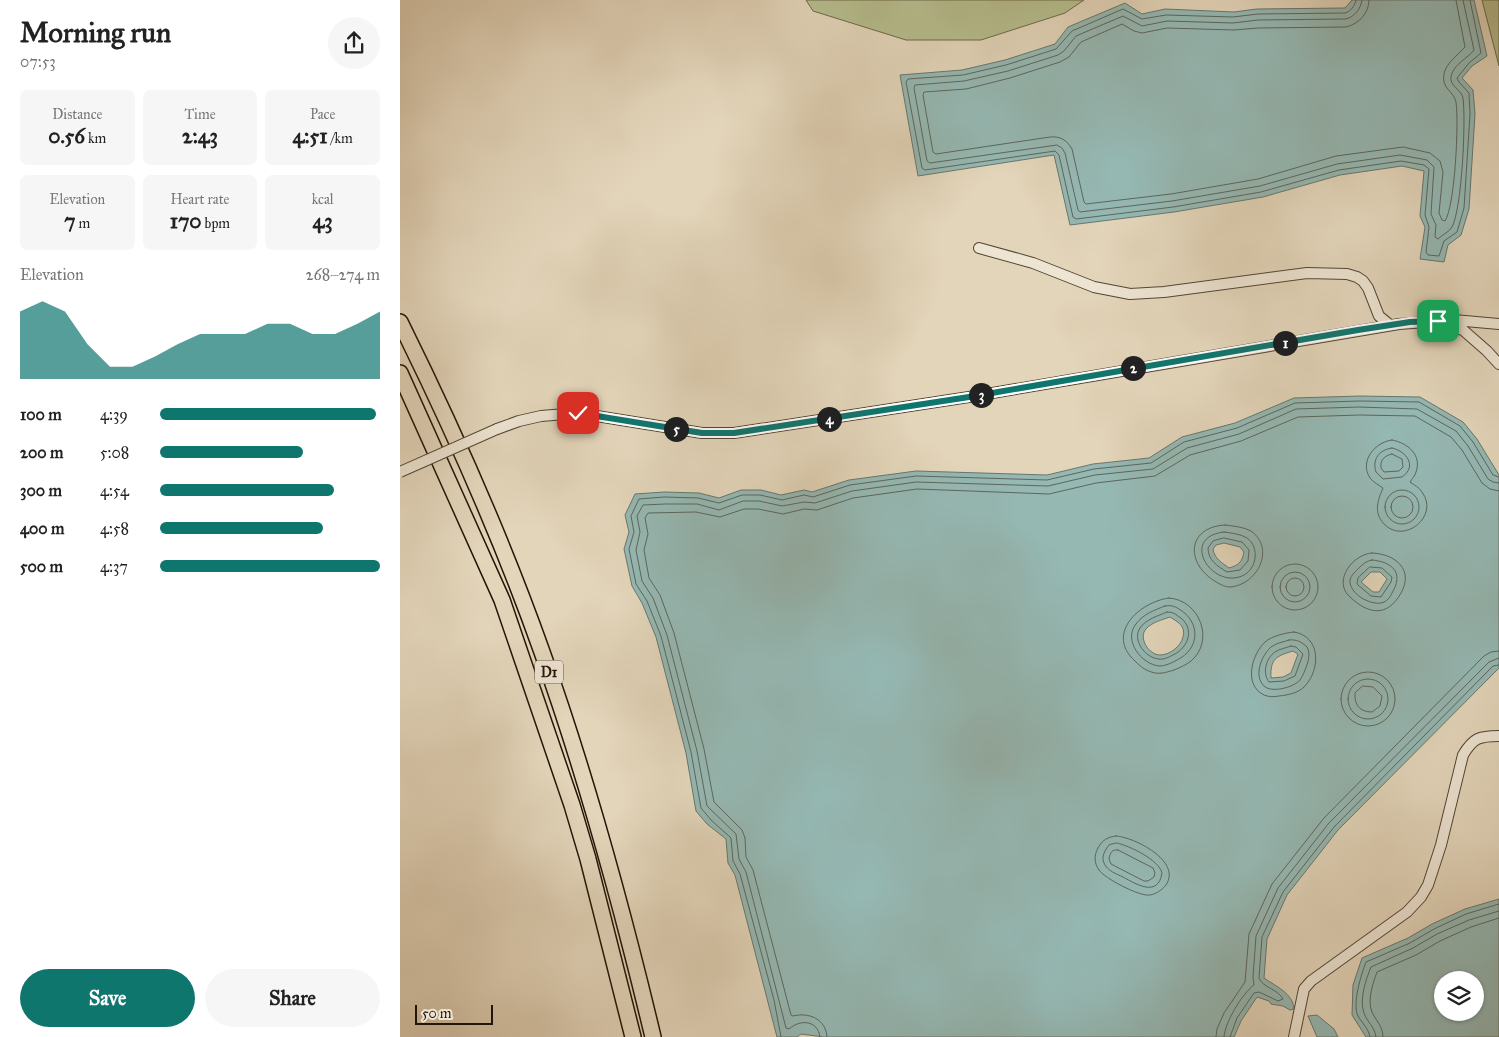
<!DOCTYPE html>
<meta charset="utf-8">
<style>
:root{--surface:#fff;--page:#f6f6f6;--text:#222;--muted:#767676;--accent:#0f766e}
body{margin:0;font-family:"IM FELL Great Primer",serif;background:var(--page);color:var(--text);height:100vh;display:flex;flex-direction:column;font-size:19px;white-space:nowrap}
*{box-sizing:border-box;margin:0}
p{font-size:16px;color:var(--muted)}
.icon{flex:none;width:28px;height:28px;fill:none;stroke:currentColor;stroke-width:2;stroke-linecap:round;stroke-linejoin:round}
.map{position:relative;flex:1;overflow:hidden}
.drawer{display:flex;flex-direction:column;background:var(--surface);width:400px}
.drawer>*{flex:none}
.buttons{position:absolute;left:1034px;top:971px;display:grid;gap:10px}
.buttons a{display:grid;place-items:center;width:50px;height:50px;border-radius:50%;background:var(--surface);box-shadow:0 1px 4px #0004;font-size:25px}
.scale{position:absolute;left:15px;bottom:12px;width:78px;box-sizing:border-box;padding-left:5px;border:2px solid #231507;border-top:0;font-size:14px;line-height:18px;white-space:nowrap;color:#231507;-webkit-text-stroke:4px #ede4d2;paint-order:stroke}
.pin{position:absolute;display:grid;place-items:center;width:42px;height:42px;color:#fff;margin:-21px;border-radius:10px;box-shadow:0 2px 8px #0006}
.km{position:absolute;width:25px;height:25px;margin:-12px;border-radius:50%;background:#222;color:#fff;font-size:14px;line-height:25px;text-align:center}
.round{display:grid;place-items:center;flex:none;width:52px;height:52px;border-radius:26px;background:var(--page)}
.headline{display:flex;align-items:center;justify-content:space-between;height:85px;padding:0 20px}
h1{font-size:28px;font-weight:800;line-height:38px}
.figures{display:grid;grid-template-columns:repeat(3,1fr);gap:8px;height:85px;padding:5px 20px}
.figures div{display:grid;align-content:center;border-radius:8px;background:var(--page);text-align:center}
.figures b{font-size:21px;font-weight:800}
.figures small{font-size:14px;font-weight:400}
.figures p{font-size:14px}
.chart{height:140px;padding:10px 20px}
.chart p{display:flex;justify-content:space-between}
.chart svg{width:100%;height:90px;margin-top:5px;fill:var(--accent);opacity:.7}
.cta{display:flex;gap:10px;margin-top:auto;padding:10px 20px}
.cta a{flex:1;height:58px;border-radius:30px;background:var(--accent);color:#fff;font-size:20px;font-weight:800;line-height:58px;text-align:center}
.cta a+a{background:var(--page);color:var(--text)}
ul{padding:0 20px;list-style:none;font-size:16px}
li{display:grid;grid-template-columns:80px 60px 1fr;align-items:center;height:38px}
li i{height:12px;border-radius:6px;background:var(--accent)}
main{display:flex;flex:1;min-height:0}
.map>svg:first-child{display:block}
</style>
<main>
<section class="drawer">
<div class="headline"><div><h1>Morning run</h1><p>07:53</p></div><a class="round"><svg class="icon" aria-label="share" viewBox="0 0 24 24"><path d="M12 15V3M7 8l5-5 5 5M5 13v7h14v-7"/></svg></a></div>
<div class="figures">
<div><p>Distance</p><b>0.56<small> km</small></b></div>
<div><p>Time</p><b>2:43</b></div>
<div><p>Pace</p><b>4:51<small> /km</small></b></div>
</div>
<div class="figures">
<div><p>Elevation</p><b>7<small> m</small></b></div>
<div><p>Heart rate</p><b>170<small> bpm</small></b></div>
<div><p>kcal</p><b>43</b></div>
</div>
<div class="chart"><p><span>Elevation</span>268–274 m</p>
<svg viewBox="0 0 160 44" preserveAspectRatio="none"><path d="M0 44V11L10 6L20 11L30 27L40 38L50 38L60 33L70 27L80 22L90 22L100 22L110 17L120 17L130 22L140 22L150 17L160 11V44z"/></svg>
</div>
<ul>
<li><b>100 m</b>4:39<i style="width:98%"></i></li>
<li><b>200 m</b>5:08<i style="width:65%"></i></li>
<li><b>300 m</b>4:54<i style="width:79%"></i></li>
<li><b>400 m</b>4:58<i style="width:74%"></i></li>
<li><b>500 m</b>4:37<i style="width:100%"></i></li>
</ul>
<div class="cta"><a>Save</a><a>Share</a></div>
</section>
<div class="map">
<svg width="1099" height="1037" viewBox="0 0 1099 1037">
<rect width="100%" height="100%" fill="#e3d5ba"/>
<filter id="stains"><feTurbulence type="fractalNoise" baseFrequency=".004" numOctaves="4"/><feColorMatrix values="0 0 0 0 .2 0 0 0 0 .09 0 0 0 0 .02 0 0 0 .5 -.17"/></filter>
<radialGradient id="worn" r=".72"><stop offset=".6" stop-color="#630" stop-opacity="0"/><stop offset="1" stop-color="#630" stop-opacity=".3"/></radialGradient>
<path fill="#b6bd8e" stroke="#6c694a" d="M406 0H684L665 13 581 40H506L413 11Z
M1082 0H1099V66Z"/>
<path fill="#95b8b3" stroke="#67776e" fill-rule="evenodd" d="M952 0H1074L1087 56 1072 66 1062 78 1073 90 1075 114 1069 209 1061 235 1048 245 1044 262 1020 259 1025 227 1020 216 1024 171 1002 166 940 175 863 197 774 212 670 225 654 155 518 176 500 75 562 70 605 60 655 44 668 27 725 3 742 14 765 9 834 12 857 9 945 8Z
M960 396 1020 397 1063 422 1077 439 1099 475V668L938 830 887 895 867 939 864 978C875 986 893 993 894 1009L890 1010 883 1006 871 1004 869 1001 857 997 841 1021 834 1037H424L401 1034 397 1037H377L335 875 328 863 326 839 307 824 296 811 286 753 256 637 242 603 232 586 224 549 229 532 225 515 235 494 264 492 299 493 319 498 341 490H361L381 495 404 490 412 492 449 480 516 471 647 475 693 464 749 458 782 437 835 423 894 398ZM824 543 840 547 844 552C842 562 839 565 829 568 822 563 814 558 813 549L816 545ZM971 572H980L987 579 979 592H973L961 582ZM770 617C778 622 786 626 783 637 781 646 770 655 760 655 749 655 738 638 746 629 752 622 762 620 770 617ZM893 651 898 654 891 673 883 677 871 678C870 659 876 656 893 651Z
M1099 899V1037H966L952 1015 953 985 962 958 1008 938 1032 924 1065 909ZM1042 980H1075V1012H1042Z
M917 1015 934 1029 938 1037H917L908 1016Z"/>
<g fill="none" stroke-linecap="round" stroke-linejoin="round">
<path stroke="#5c665d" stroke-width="1" d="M956 0C955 6 950 12 945 13L858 14 833 17 766 15 742 19 723 9 672 31 656 49 606 65 563 75 508 79 506 82 522 168 525 170 655 151 659 155 673 217 676 219 773 207 861 192 939 170 1001 161 1024 165 1029 169 1025 215 1029 227 1026 252 1028 255 1039 256 1044 241 1057 232 1064 208 1070 114 1069 93 1059 82 1057 78 1069 63 1081 53 1070 0
M962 0C961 9 954 17 946 19L858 20 833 23 767 21 742 26 723 16 676 36 664 51 658 55 608 71 564 81 515 85 514 88 527 161 530 163 657 145 662 148 665 153 678 210 680 212 772 201 860 186 937 164 1000 155 1027 160 1034 167 1031 214 1036 225 1035 237 1038 239C1042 235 1049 232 1052 227 1062 208 1066 121 1063 98 1061 89 1049 86 1051 76 1054 64 1068 58 1074 50L1063 0
M969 0C969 13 959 24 946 27L858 28 834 30 767 28 742 33 734 31 722 24 681 42 669 57 660 62 610 78 566 89 524 92 523 95 533 152 536 154 650 137C660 136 667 140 672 149L684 202 686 204 771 194 858 179 936 156 1003 147 1030 153 1040 161 1043 172 1039 213 1042 220 1045 221C1055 206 1059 122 1056 102 1054 91 1041 89 1044 74 1046 63 1058 55 1065 47L1056 0
M992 440C1008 443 1022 455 1016 472 1015 476 1012 479 1010 482 1014 485 1019 487 1022 492 1040 516 1004 545 984 524 973 512 978 500 983 488 979 485 974 483 970 478 959 461 975 442 992 440Z
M992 448C1006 451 1018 466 1002 477L983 479 976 472C972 459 979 450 992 448Z
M992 454 1002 459 1003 467 999 471 984 472 981 468C980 460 984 456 992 454Z
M985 507a17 17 0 1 1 34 0a17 17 0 1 1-34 0Z
M991 507a11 11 0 1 1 22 0a11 11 0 1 1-22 0Z
M825 525C833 526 844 527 851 531 876 549 857 585 830 587 824 587 818 583 813 580 785 561 788 527 825 525Z
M824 532C831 533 841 534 847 538 860 547 857 570 842 576 811 589 779 537 824 532Z
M824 538 842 542 849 550 848 561 840 570 827 572C817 566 808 560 808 548L813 541Z
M972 553C996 554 1014 570 1001 593 987 618 968 614 950 597 932 581 953 554 972 553Z
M972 560C993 562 1004 573 992 593 990 597 987 602 981 603 970 605 949 594 950 580 951 575 956 571 959 568 963 564 966 561 972 560Z
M872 587a23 23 0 1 1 46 0a23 23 0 1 1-46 0Z
M970 567 982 568 992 577 991 582 981 597 971 596 957 584 958 578Z
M880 587a15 15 0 1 1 30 0a15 15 0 1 1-30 0Z
M886 587a9 9 0 1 1 18 0a9 9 0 1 1-18 0Z
M769 598C800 600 815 641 791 661 786 665 779 668 774 670 767 672 762 674 755 673 746 671 741 667 735 661 705 634 739 602 769 598Z
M765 606C771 605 774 606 779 609 801 622 800 649 777 660 772 663 765 666 759 666 741 664 723 640 736 624 743 614 755 610 765 606Z
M767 612C772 612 774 613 778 616 795 626 790 647 773 655 769 657 763 660 759 659 745 658 732 640 740 628 746 619 758 616 767 612Z
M894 632C921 636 921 670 904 687 898 693 888 695 879 696 874 697 869 697 864 695 843 685 852 654 865 642 872 636 885 633 894 632Z
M889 640C896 639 902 642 907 647 911 654 908 663 905 670 904 673 902 677 900 680 893 688 871 693 864 686 853 675 862 655 871 647 876 643 884 642 889 640Z
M891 646 896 647 903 654 895 676 884 681 869 682C862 673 866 658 875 652 879 649 886 648 891 646Z
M941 699a27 27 0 1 1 54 0a27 27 0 1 1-54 0Z
M948 699a20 20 0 1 1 40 0a20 20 0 1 1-40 0Z
M963 686 973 687 982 696 980 706 972 712C960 712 954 705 955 693Z
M716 836C734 837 782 861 766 885 762 890 756 894 750 895 740 897 704 878 699 870 694 863 694 855 698 848 702 840 708 837 716 836Z
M717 843C730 846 759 860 762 873 758 898 736 884 723 877 717 874 707 871 704 863 701 857 705 850 709 845Z
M718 850 753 868 755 873 754 877 748 881H744L711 864 709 859C710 853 712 849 718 850Z
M381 1037 374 1000 340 874 333 861 331 838 311 820 301 808 291 752 261 636 247 601 236 584 229 549 234 532 231 516 239 499 264 497 298 498 319 503 342 495H360L382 500 404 495 413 497 450 485 516 476 647 480 694 469 751 463 784 442 837 428 895 403 960 401 1019 402 1060 426 1073 442 1093 475 1099 477
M420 1037C418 1020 400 1019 389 1029L386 1028 346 872 339 859 336 834 307 806 297 751 267 635 253 598 242 581 236 550 240 532 237 516 243 505 265 504H297L319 510 343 501H359L382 506 404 502 415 503 452 491 516 482 648 486 695 475 753 469 787 448 839 434 896 409 959 407 1017 409 1056 431 1068 446 1088 479 1093 482 1099 483
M427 1037C426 1019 409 1012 393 1016L391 1015 353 870 346 857 345 838 342 830 314 802 304 749 274 633 260 595 249 578 244 550 248 534 245 518 248 513 296 512 320 517 344 509H358L383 514 404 509 417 510 453 498 517 489 649 494 696 483 755 476 790 455 841 441 898 417 959 415 1015 416 1051 437 1062 450 1082 483 1090 489 1099 491
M816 1037 817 1029 824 1013 845 982 849 934 872 884 924 818 1084 656 1091 652 1099 651
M824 1037C825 1022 842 994 854 985L853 977 856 936 878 888 929 823 1089 662 1099 658
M830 1037 837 1018 854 993 859 992 878 1001 883 999C878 989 863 988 859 978L862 937 883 892 934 827 1093 666 1099 665
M970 1037C969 1029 962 1023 958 1016 952 1004 961 975 966 962L1010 943 1034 929 1066 914 1099 904
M976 1037C975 1027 967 1022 964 1013 959 1000 966 979 971 967L1013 948 1037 934 1069 920 1099 911
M983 1037C983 1026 976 1021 972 1012 967 1000 973 983 977 972L1016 955 1040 941 1071 927 1099 918"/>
<defs>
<path id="minor" d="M579 248 633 263 694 287 730 294 764 292 907 273 947 274 957 277 963 281 968 288 979 316 990 325
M1042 323 1063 330 1087 351 1099 364
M97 429 119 421 141 416 178 413 302 433H334L569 397 999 324 1054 320 1099 324
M894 1037 904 989 911 981 1007 912 1021 897 1028 885 1041 845 1063 755C1073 738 1079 736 1099 736"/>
<path id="highway" d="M0 322C53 429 102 539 142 652 187 778 222 907 253 1037
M0 373 102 600 172 805 188 859 233 1037"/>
</defs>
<use href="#minor" stroke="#534534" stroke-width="12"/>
<use href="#highway" stroke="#231507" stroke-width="18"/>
<use href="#minor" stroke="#ede4d2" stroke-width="10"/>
<use href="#highway" stroke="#e3d5ba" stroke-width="15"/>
<defs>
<path id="minor-bridge" d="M0 472 97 429"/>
</defs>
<use href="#minor-bridge" stroke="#534534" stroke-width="12" stroke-linecap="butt"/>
<use href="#minor-bridge" stroke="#ede4d2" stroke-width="10"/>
</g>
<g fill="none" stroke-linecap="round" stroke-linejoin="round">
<defs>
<path id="route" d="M178 413 302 433H334L569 397 958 330 1010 322 1038 321"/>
</defs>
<use href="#route" stroke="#fff" stroke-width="10"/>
<use href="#route" stroke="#0f766e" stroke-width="6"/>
</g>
<g text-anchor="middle" stroke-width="4" stroke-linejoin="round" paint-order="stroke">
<rect fill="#ede4d2" stroke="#605344" stroke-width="1" x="135" y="660.5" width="28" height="23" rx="4"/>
<g font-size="14" font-weight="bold" fill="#231507">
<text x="149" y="677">D1</text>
</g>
</g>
<rect width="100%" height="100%" filter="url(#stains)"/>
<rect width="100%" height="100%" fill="url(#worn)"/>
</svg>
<div class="buttons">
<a><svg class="icon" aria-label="layers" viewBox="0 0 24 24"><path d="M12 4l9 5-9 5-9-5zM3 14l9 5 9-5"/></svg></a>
</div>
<div class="scale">50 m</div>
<div class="pin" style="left:1038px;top:321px;background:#1e9e55"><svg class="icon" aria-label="arrive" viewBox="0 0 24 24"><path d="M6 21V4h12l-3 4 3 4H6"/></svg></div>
<div class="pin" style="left:178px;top:413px;background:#d93025"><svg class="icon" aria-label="check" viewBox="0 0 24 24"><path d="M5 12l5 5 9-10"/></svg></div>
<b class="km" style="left:885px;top:343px">1</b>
<b class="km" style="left:733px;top:368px">2</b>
<b class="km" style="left:581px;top:395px">3</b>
<b class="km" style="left:429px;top:419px">4</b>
<b class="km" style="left:276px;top:429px">5</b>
</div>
</main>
